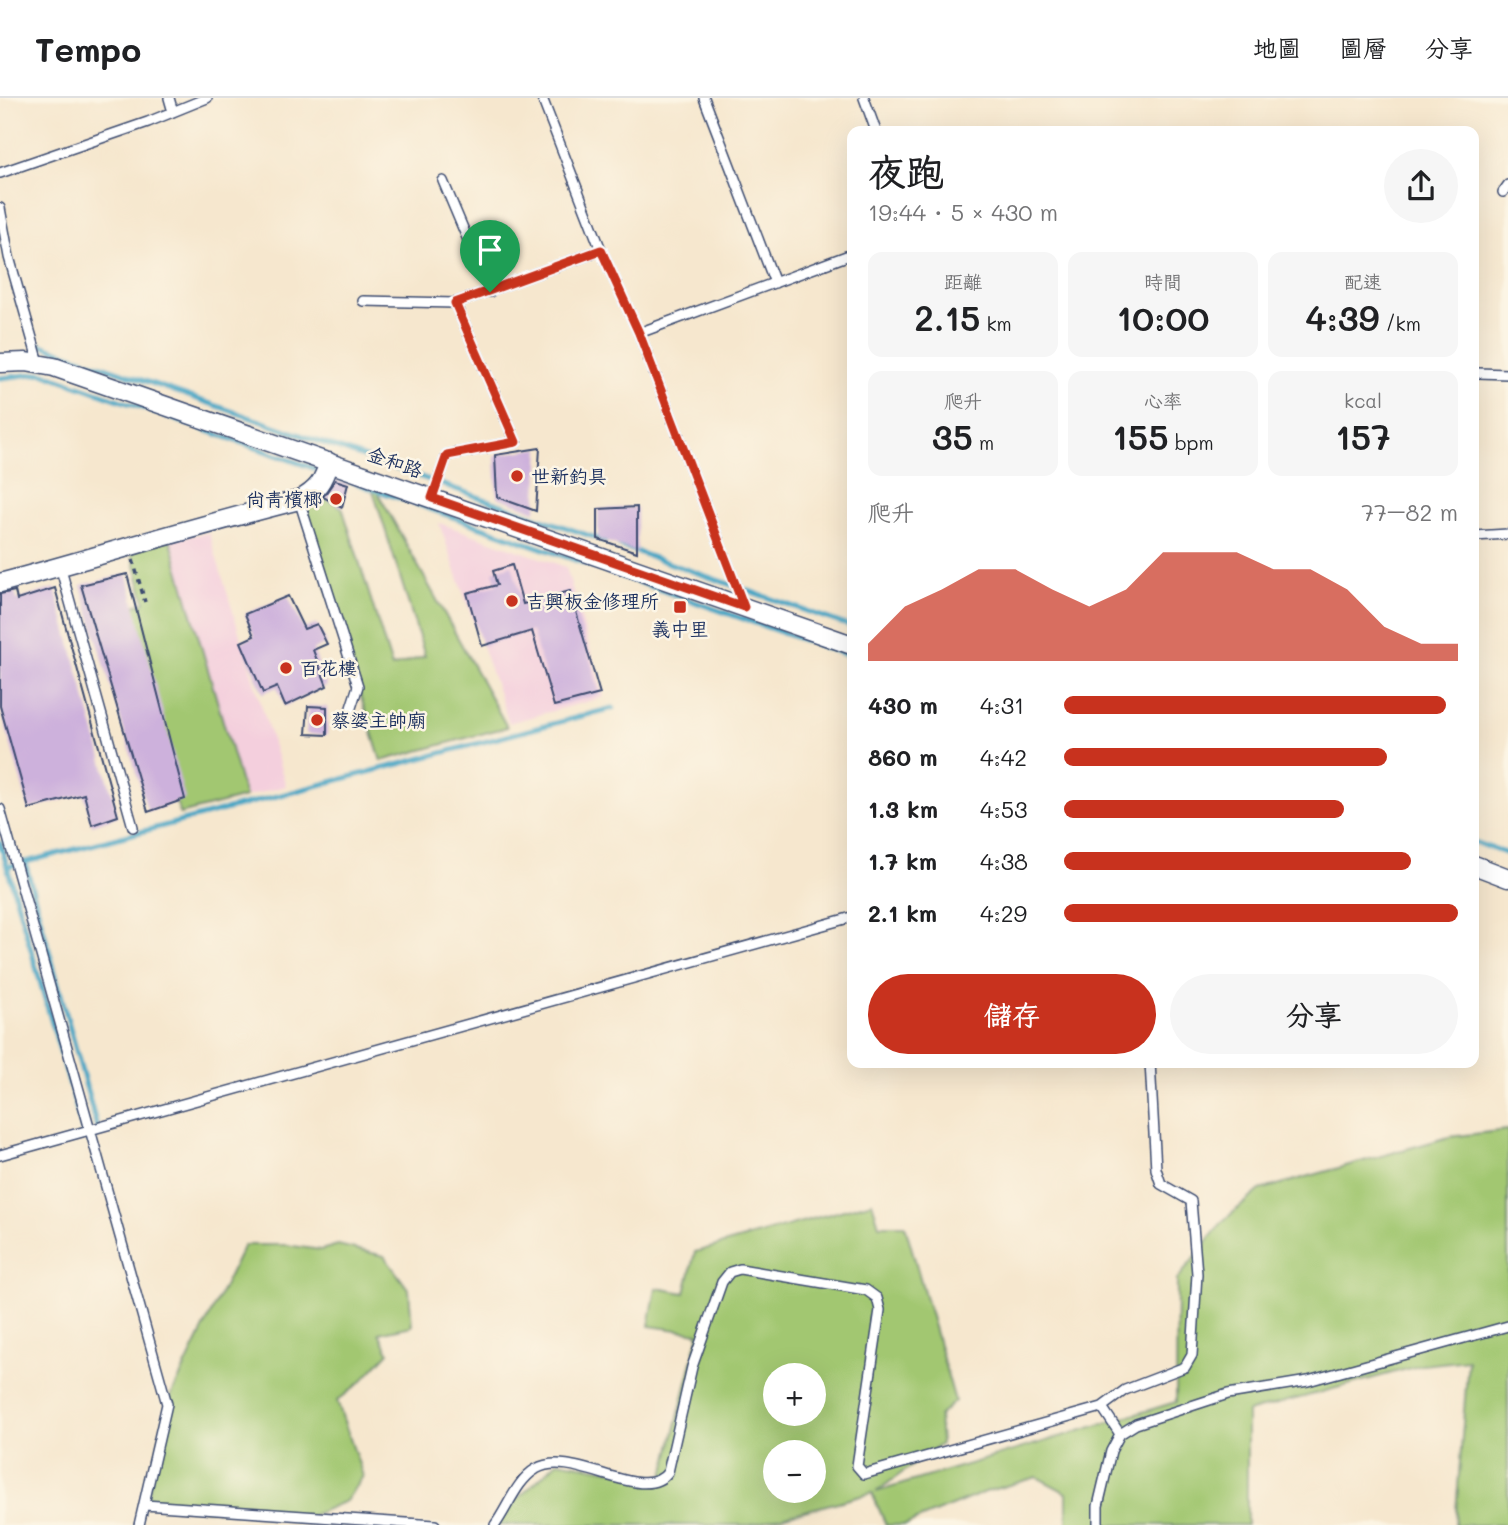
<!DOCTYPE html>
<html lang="zh-TW">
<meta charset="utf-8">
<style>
:root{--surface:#fff;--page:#f6f6f6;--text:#202124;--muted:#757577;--line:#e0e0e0;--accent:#c8321e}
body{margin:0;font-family:Mali,"LXGW WenKai TC",sans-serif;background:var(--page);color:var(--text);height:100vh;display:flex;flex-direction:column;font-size:26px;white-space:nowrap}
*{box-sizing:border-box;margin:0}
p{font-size:23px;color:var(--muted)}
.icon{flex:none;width:38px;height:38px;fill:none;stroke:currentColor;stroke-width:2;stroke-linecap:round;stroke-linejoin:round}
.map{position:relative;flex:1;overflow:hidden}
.side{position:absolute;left:847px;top:28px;width:632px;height:942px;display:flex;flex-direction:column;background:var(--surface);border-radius:14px;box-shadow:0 7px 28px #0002}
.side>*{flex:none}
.buttons{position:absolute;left:763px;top:1265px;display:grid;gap:14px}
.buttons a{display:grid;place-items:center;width:63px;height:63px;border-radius:50%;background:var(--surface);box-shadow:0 7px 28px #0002;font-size:35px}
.pin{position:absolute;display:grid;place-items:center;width:60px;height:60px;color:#fff;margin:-72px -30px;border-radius:50% 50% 50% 0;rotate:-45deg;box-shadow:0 0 7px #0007}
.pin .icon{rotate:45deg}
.round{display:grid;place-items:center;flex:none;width:74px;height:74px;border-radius:37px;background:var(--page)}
.headline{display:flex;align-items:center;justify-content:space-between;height:119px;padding:0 21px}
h1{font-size:38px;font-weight:600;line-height:52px}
.stats{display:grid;grid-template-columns:repeat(3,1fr);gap:10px;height:119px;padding:7px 21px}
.stats div{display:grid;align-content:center;border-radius:14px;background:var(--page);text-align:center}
.stats b{font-size:35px;font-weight:600}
.stats small{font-size:19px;font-weight:400}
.stats p{font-size:19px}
.chart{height:196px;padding:14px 21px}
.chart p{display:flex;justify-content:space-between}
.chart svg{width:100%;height:126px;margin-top:7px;fill:var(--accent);opacity:.7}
.cta{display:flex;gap:14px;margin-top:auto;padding:14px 21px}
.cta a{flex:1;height:80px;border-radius:42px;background:var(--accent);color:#fff;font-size:28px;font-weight:600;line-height:80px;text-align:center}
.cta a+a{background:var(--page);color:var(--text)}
ul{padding:0 21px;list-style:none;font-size:23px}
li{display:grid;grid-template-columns:112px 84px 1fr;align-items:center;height:52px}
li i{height:18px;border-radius:9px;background:var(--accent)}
header{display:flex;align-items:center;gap:42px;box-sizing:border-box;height:98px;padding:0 35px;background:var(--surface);border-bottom:2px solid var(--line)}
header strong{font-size:33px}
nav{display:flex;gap:38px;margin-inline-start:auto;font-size:24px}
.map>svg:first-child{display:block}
</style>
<header>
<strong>Tempo</strong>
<nav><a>地圖</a><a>圖層</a><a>分享</a></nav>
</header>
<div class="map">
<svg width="1508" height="1427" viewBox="0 0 1508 1427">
<rect width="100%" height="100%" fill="#fcf5e5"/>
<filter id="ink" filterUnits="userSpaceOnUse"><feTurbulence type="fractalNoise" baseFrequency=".0143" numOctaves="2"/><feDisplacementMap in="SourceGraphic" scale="14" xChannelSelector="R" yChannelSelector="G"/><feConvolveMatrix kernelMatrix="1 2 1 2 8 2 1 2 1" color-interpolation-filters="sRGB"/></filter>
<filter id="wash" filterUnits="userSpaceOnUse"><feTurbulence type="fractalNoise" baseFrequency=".00686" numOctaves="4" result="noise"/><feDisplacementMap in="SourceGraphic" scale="28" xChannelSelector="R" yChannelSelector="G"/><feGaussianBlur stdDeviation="1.57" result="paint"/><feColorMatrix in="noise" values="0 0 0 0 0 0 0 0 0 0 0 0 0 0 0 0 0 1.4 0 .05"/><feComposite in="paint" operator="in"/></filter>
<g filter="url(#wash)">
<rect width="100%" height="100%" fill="#f6e7ce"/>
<path fill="#f4cfdd" d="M439 425 566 469 604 599 509 625Z
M209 435 286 688 245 699 170 441Z"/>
<path fill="#a2c771" stroke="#5e7b68" stroke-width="2" fill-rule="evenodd" d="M368 377 507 629 381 663 299 402 314 394 342 409 392 569 425 558Z
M169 437 245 699 180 716 121 513 145 504 130 449Z
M1508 1032V1427H1455L1468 1262 1422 1267 1247 1314V1427H1067V1395L1037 1379 988 1393 905 1427H886L872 1395 751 1427H495L509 1409 558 1363 663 1381 699 1235 649 1228 656 1190 685 1195 695 1154 872 1104 879 1127H905L955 1303 939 1318 941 1346 876 1394 1176 1304 1177 1182 1223 1123 1260 1092 1449 1039ZM775 1278H814V1316H775ZM775 1354H814V1393H775Z
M244 1147H286L321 1152 338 1147 384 1158 409 1192 412 1228 379 1235 389 1254 361 1284 337 1303 363 1378 346 1403 308 1419 146 1407 167 1306Z"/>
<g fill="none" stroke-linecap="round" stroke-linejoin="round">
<path stroke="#46a6c5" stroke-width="5" d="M36 245 605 443
M0 280 42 275 852 559
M620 448 852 529
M0 744 83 1033
M1474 744 1508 756
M25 764 97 1029
M7 769 613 610"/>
</g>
<g id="blocks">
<path fill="#cdb1dc" d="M540 350 536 413 497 399 495 357Z
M335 382 348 386 342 409 323 399Z
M637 409V454L598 441V411Z
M512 467 523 506 570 493 600 596 554 608 532 533 482 548 467 495 497 487 493 473Z
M127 476 185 701 148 714 81 487Z
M55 490 118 718 92 727 84 696 29 711 0 608V496L15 493 17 502Z
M288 498 304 531 317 526 327 546 313 552 327 588 285 608 277 589 263 595 241 544 254 538 245 516Z
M308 608 327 609V637L306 636Z"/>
</g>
</g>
<g filter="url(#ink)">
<use href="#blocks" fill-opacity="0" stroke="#3c4b6f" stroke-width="2"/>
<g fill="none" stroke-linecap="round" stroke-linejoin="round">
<defs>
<path id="service" d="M169 0 173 14
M542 0 601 152 639 235 744 509
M704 0 775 185
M864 0 876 33
M0 75 148 24 207 0
M443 83 490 194
M1503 94 1508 87
M0 110 9 159 39 265
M363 203 455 205
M639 235 852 156
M1478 275 1508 276
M432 400 447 357 516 344 455 205 601 152
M299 402 358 588 347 622
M1474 438 1508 436
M60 468 133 729
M0 711 167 1306 139 1427
M0 1057 852 819
M1102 1309 1120 1336
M145 1407 435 1427
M495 1427C508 1409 517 1382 536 1371 572 1349 644 1408 668 1374L692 1269 722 1184 730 1174 740 1171 866 1192 877 1200 880 1212 857 1368 864 1376 1102 1309 1125 1292 1185 1269 1192 1257 1197 1176 1191 1103 1161 1086 1156 1071 1150 964
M1098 1427V1408L1111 1353 1120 1336 1136 1326 1228 1296 1308 1283 1508 1228"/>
<path id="minor" d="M0 265 26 264 54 269 852 547
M0 485C100 458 199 427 299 402 318 392 323 383 329 364
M1474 767 1508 780"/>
</defs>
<use href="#service" stroke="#3c4b6f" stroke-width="12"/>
<use href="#minor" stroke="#3c4b6f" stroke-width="21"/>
<path stroke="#3c4b6f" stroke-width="3.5" stroke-dasharray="5 5" stroke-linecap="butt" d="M133 462 145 504"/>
<use href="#service" stroke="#fff" stroke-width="9"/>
<use href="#minor" stroke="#fff" stroke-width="18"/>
</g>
</g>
<g fill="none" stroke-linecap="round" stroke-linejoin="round" filter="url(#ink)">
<defs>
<path id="route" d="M601 152 639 235 744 509 432 400 447 357 516 344 455 205Z"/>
</defs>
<use href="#route" stroke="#fff" stroke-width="14"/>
<use href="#route" stroke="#c8321e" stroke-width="9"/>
</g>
<g fill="#c8321e" stroke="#fcf5e5" stroke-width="2.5">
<circle cx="517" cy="378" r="7"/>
<circle cx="336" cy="401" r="7"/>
<circle cx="512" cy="503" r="7"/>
<rect x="673" y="502" width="14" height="14" rx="3.5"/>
<circle cx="286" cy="570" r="7"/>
<circle cx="317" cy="622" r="7"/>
</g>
<g text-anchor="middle" stroke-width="5" stroke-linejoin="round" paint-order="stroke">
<g font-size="19" fill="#1b2f5e" stroke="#fcf5e5">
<text transform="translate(395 364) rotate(19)" y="7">金和路</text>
</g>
<g font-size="19" fill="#1b2f5e" stroke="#fcf5e5" text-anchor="start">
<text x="531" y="385">世新釣具</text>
<text x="322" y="408" text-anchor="end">尚青檳榔</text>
<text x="526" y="510">吉興板金修理所</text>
<text x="680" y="538" text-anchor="middle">義中里</text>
<text x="300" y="577">百花樓</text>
<text x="331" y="629">蔡婆主帥廟</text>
</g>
</g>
</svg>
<div class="buttons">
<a>+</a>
<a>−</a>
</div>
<div class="pin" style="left:490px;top:194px;background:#1e9e55"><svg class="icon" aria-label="arrive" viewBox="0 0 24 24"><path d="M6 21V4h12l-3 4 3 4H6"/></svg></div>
<section class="side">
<div class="headline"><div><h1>夜跑</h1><p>19:44 · 5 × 430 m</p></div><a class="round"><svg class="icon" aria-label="share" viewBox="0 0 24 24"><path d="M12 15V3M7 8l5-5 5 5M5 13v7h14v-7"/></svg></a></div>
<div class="stats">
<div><p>距離</p><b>2.15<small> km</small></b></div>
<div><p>時間</p><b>10:00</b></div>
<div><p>配速</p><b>4:39<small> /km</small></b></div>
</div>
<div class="stats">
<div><p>爬升</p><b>35<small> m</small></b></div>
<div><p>心率</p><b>155<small> bpm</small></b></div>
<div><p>kcal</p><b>157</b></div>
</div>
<div class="chart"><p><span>爬升</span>77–82 m</p>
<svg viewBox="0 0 160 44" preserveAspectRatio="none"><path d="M0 44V38L10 25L20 19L30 12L40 12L50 19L60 25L70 19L80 6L90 6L100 6L110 12L120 12L130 19L140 32L150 38L160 38V44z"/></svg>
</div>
<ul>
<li><b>430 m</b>4:31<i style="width:97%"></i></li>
<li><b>860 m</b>4:42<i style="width:82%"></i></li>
<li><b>1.3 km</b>4:53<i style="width:71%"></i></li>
<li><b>1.7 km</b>4:38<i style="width:88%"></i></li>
<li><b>2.1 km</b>4:29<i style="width:100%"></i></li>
</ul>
<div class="cta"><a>儲存</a><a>分享</a></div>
</section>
</div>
